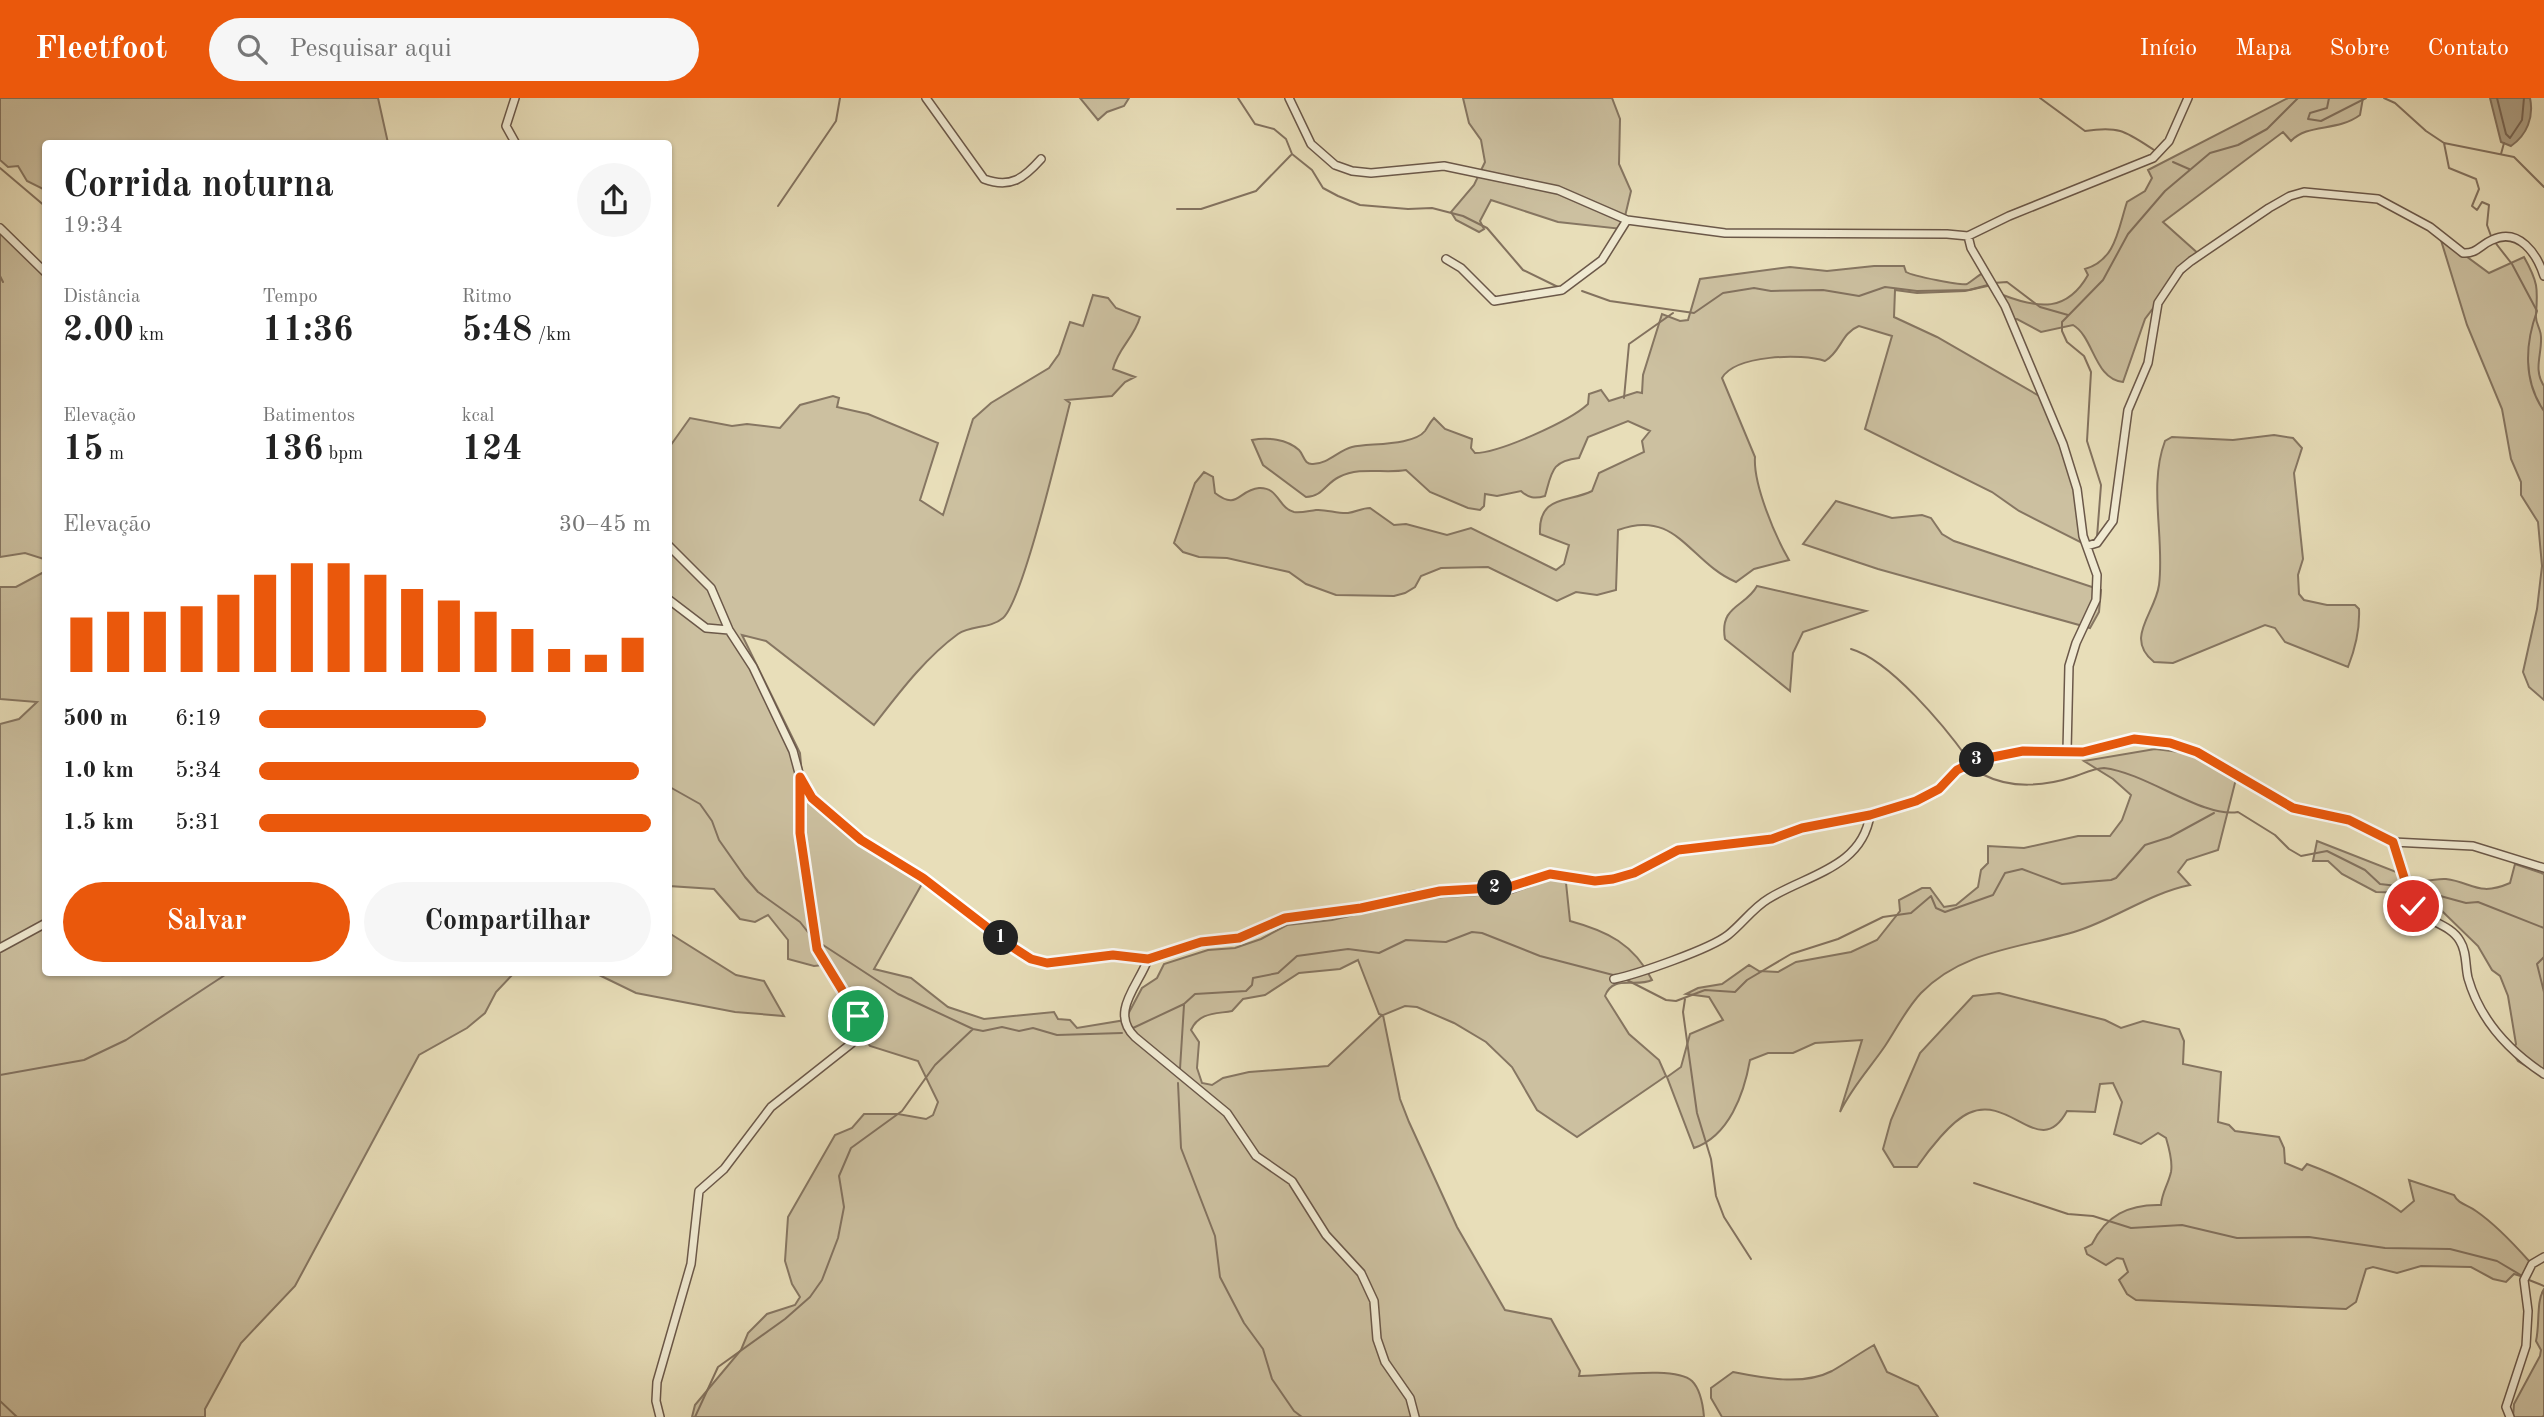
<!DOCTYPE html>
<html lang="pt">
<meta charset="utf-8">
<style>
:root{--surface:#fff;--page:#f6f6f6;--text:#222;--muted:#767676;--accent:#ea580c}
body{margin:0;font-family:"Old Standard TT",serif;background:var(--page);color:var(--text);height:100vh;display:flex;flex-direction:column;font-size:26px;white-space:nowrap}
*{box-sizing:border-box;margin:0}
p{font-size:23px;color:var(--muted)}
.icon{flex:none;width:38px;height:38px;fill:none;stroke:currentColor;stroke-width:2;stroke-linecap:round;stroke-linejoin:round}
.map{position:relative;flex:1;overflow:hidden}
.drawer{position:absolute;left:42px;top:42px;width:630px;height:836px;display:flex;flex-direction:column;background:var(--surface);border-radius:7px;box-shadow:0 2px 5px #0004}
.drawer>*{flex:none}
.pin{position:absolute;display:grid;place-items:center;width:60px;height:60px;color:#fff;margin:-30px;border:4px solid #fff;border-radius:50%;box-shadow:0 2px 7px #0007}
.km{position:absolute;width:35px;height:35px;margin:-18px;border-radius:50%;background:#222;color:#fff;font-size:19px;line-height:35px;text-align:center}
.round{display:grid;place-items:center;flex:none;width:74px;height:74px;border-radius:37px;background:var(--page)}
.headline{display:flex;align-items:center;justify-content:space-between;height:119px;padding:0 21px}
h1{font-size:38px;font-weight:700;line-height:52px}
.stats{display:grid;grid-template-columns:repeat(3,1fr);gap:10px;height:119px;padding:7px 21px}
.stats div{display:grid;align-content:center}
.stats b{font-size:35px;font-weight:700}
.stats small{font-size:19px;font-weight:400}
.stats p{font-size:19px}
.chart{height:196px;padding:14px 21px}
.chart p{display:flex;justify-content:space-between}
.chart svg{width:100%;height:126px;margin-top:7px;stroke:var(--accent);stroke-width:6}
.primary-button{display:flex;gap:14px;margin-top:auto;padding:14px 21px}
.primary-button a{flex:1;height:80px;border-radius:42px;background:var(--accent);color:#fff;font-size:28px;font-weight:700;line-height:80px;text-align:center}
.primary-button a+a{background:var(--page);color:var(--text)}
ul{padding:0 21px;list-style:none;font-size:23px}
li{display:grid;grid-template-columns:112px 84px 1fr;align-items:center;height:52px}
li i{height:18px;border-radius:9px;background:var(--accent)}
header{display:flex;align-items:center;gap:42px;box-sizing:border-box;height:98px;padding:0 35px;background:var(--accent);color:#fff}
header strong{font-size:33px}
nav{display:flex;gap:38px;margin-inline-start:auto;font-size:24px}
.search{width:490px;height:63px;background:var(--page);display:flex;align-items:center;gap:18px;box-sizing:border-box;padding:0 24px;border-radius:38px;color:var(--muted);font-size:26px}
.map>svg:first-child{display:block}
</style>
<header>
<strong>Fleetfoot</strong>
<div class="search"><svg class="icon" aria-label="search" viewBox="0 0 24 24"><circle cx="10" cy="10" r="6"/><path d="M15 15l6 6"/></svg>Pesquisar aqui</div>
<nav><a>Início</a><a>Mapa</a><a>Sobre</a><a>Contato</a></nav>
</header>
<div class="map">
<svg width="2544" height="1319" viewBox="0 0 2544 1319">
<rect width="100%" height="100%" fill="#e8deb9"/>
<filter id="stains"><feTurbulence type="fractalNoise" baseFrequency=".00286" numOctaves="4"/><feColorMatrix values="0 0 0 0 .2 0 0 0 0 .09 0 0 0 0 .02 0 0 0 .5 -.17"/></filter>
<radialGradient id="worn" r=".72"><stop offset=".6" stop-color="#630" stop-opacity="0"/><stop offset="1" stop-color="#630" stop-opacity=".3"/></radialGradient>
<path fill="#ccc0a0" stroke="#867662" stroke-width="2" fill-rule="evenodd" d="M0 0H378L388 45 46 46 45 92 27 83 18 68 8 69 0 62Z
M1080 0H1129L1124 8 1107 14 1098 22Z
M1463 0H1612L1620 21 1619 66 1631 93 1622 131 1558 124 1491 102 1480 123 1484 131 1479 134 1456 122 1451 114 1474 87 1485 64 1481 42 1469 25Z
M2288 0H2363L2360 17C2337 34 2308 25 2291 43L2283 34 2163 124 2201 158 2173 184 2145 221 2123 284C2094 281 2094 239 2073 227L2041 234 2017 221 2011 222 2003 197C2039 211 2067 214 2088 177L2085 171C2116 162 2118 131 2127 104L2145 93 2152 80 2148 72Z
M0 133 45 175V467L44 461 25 455 0 459Z
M2440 139 2489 175 2524 159C2538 184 2538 190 2536 217 2535 225 2541 231 2541 239 2542 257 2533 271 2544 288V602L2529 589 2523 574 2537 511 2542 468 2538 424 2521 397V384L2511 361 2502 311 2467 227Z
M1874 168H1904L1906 174C1913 178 1962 188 1967 186 1974 182 1979 176 1987 173L1996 186 1965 193 1917 195 1895 192 1894 219 1937 239 2041 299 2068 354 2086 447 2019 413 1992 394 1865 331 1892 238 1859 228C1841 235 1841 254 1825 263 1802 255 1735 257 1722 280L1755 359C1753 386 1775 438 1789 462L1754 471 1736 484C1689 464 1677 410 1618 432L1616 492 1597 497 1576 494 1557 503 1488 469 1441 470 1421 478 1415 489 1405 495 1394 498 1336 497 1306 486 1289 474 1227 460 1199 459 1183 454 1174 445 1195 385 1204 374 1213 379 1215 395C1238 413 1238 392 1259 390 1279 389 1278 410 1294 414 1301 415 1308 413 1316 412 1326 411 1338 416 1348 415 1356 414 1362 410 1370 410L1394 427 1406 426 1447 437 1471 430 1556 472 1564 466 1569 447 1540 436C1538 396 1569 405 1592 393L1599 375 1644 354 1642 343 1650 333 1628 323 1588 339 1579 360C1551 363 1552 374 1545 398 1535 401 1528 400 1521 393L1497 398 1485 396 1484 408 1480 412 1468 410 1430 394 1406 372C1384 376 1361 368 1339 379 1326 385 1322 399 1306 399L1263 367 1252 342C1267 339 1287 341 1299 352 1304 357 1304 367 1313 366 1328 366 1339 352 1352 349 1369 345 1413 348 1425 333 1428 329 1430 324 1434 320L1445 331 1472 341 1471 350 1475 355C1499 355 1570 323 1588 306L1589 296 1601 292 1609 303 1637 294 1642 295 1643 277 1662 216 1680 223 1688 222 1700 181 1790 169 1827 173Z
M1093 197 1108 200 1116 210 1140 219C1134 240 1118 250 1113 271L1135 279 1125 284 1112 298 1066 302 1070 305C1061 340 1023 503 1003 520 990 531 971 527 958 536 925 560 899 595 874 627L766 543 742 537 800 655 804 700 923 784 874 871 911 880 948 909 984 921 1054 914 1058 921 1070 922 1077 930 1125 922 1142 890 1157 880 1164 866 1208 852 1235 850 1261 841 1287 827 1332 822 1427 800 1512 795 1553 780 1566 785 1570 823C1607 833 1634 846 1652 882 1635 890 1613 876 1605 898L1629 936 1659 962 1666 978 1577 1039 1537 1012 1512 969 1486 944 1454 925 1417 909 1405 908 1383 917 1400 1001 1409 1024 1457 1129 1505 1212 1551 1221 1580 1273 1579 1278C1604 1279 1675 1267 1692 1283 1701 1292 1703 1307 1704 1319H692L695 1307 741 1252 748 1235 767 1216 795 1207 800 1199 792 1186 785 1163 788 1119 835 1037 852 1030 864 1016H898L926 1021 933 1017 938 1004 918 963 870 948 861 937 854 909 823 867 814 868 788 861V842L768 817 755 824 740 821 714 791 669 788 668 351 690 320 732 328 747 326 780 330 800 307 833 298 839 300 837 309 868 316 938 345 920 402 943 417 973 321 991 305 1049 270 1059 256 1070 224 1083 228ZM1358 862 1379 916 1382 917 1328 968 1249 974 1223 980 1212 987 1202 985 1197 970 1199 944 1191 932C1199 914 1216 916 1232 913L1243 901 1265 897 1299 875 1340 871Z
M2274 337 2293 340 2302 350 2294 375 2303 461 2298 477 2299 496 2304 502 2327 507H2355L2359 511C2360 531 2355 551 2348 569L2285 544 2275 530 2265 527 2173 565 2154 564C2124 540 2155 516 2159 487 2165 441 2148 388 2165 343L2172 339 2233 342Z
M1836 403 1892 420 1922 417 1931 420 1942 436 1954 443 2101 492 2099 514 2090 530 1878 471 1803 446Z
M45 468 46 875H514L496 894 485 915 467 930 419 957 295 1188 241 1245 205 1311V1319H0V626L19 621 37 604 0 601V489H16L44 474Z
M1757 488 1866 513 1803 534 1793 555 1790 593 1725 541C1719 507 1746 509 1757 488Z
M2155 651 2188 655 2236 681 2218 752 2187 762 2178 774 2190 787C2150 795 2115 821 2077 833 2023 850 1964 851 1921 895 1906 911 1897 930 1885 948 1870 970 1852 989 1840 1014L1862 942 1815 945 1793 955H1768L1750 962C1744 996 1729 1038 1694 1050L1667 979 1681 969 1690 936 1723 922 1709 899 1686 896 1698 890 1722 886 1749 867 1759 873 1778 874 1796 864 1851 854 1877 842 1900 813 1899 802 1922 790H1930L1944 809 1956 807 1978 789 1981 772 1988 765V748L2024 750 2078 738H2110L2122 722 2131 697 2113 681 2084 663Z
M2317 743 2404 777 2408 786C2419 785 2435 780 2446 781 2472 784 2478 799 2510 785L2515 766 2544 776V979L2518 963 2512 954 2516 946 2508 898 2500 878 2492 872 2478 848 2441 812 2436 808 2423 807 2411 795 2376 794 2342 776 2328 763H2313Z
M669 835 736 877 764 883 784 918 735 914 636 895 595 875H668Z
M1999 895 2105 922 2121 930 2143 923 2179 931 2184 943 2183 966 2221 974 2218 1024 2229 1027 2235 1033 2279 1039 2284 1050 2285 1065 2302 1072 2307 1066C2334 1076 2379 1097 2401 1114L2414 1103 2409 1082 2454 1097C2458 1106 2468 1107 2476 1113 2495 1126 2513 1145 2529 1163L2530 1169 2524 1179 2514 1176 2506 1184 2493 1181 2471 1169 2421 1168 2397 1175 2373 1169 2366 1171 2356 1204 2346 1211 2136 1202 2127 1196 2119 1182 2128 1174 2123 1161 2117 1160 2106 1167 2087 1156 2085 1150 2092 1146C2106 1118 2128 1106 2161 1107 2162 1094 2168 1087 2171 1074 2173 1063 2169 1050 2166 1040L2158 1035 2141 1046 2114 1036 2122 1004 2113 985 2100 986 2095 1014 2067 1013C2040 1063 2011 996 1969 1015 1951 1023 1928 1053 1917 1069H1894L1883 1051 1891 1022 1920 955 1973 898Z
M2544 1191V1319H2513L2514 1306 2540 1258 2541 1252 2536 1243C2540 1226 2536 1203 2544 1191Z
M1874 1247 1887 1274 1918 1288 1938 1319H1722L1711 1300V1290L1733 1274C1763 1280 1803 1288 1832 1273 1846 1265 1860 1255 1874 1247Z"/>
<path fill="#afa186" stroke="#83725f" stroke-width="2" d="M2490 0H2530C2534 19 2527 37 2511 48L2501 44Z"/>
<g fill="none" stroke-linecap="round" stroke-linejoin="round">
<path stroke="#786655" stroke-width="2" d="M2497 0 2506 36 2510 40 2522 22 2524 0"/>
<path stroke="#83725f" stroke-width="2" d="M1238 0 1255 26 1274 31 1286 41 1292 56 1312 72 1323 90 1338 98 1360 107 1408 111 1432 110 1463 118 1487 130 1523 172 1558 189
M2040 0 2085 33C2120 28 2125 33 2154 52
M2329 0 2327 10 2310 15 2308 21 2321 23 2366 0
M2384 0 2395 5 2426 33 2444 45 2514 59 2544 89
M2444 45 2449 70 2476 81 2479 91 2472 108 2477 112 2482 104 2489 107 2487 127 2491 138
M2501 56 2504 45
M2173 64 2189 71
M0 70 46 109
M778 108 836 23 840 0
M1177 111H1201L1256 93 1291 57
M2494 143 2512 166 2537 213C2525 246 2523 283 2544 313
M0 178 3 184
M1993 185 2007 184 2040 209 2068 217
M1582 193 1610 203 1694 215 1723 195 1754 190 1771 193 1823 192 1859 198 1885 189 1917 193 1969 192 1988 187
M1624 300 1629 246 1673 215
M2097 439 2101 387 2087 343 2091 274 2084 258 2067 244 2062 233V224L2103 182 2128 136 2165 93 2210 55 2238 47 2267 31 2298 0
M1851 551C1890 562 1945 629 1968 661
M1984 677C2011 691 2045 688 2073 679 2082 676 2095 670 2104 670 2147 675 2202 720 2238 714L2275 737 2289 751 2301 758 2327 753 2365 772 2380 786 2406 789
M668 688 700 706 712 723 719 742 745 779 758 794 800 824 811 838
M2411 790 2466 805 2478 804 2544 830
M820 845 898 896 973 931 983 933 1002 929 1019 933 1033 930 1057 937 1122 935
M2544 859 2537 866 2544 894
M1625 881 1666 902 1676 903 1705 892 1735 894 1747 882 1791 856 1838 841 1883 819 1911 815 1931 798 1936 810 1945 814 1993 797 2005 775 2022 771 2062 786 2111 782 2116 780 2145 747 2170 739 2214 715
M1685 901 1683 914 1697 1015 1711 1061 1716 1098 1724 1119 1751 1161
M1133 930 1184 906 1195 896 1246 893 1252 887 1253 880 1278 875 1297 858 1348 851 1379 855 1406 842 1446 844 1472 834 1482 835 1540 858 1617 878
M1180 971 1184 907
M0 977 84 962 126 942 228 875
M1178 985 1181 1050 1215 1138 1220 1179 1244 1225 1263 1251 1272 1281 1294 1313 1302 1319
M1974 1085 2068 1116 2093 1118 2131 1130 2182 1127 2237 1140 2309 1139 2385 1150 2450 1151 2497 1163 2524 1179
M2529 1182 2544 1188
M0 1303 17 1319
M695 1319 718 1269 785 1221 810 1199 822 1182 838 1140 844 1109 839 1078 851 1050 902 1013 935 967 973 931
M2542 1319 2544 1318"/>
<defs>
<path id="minor" d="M515 0 506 28 516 46
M926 0 984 81C1011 91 1024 80 1041 61
M1289 0 1311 46 1335 67 1352 73 1371 75 1444 68 1558 92 1627 122 1725 135 1947 136 1968 138 1971 150 2005 208 2063 346 2077 391 2083 438 2097 477 2096 502 2076 545 2069 568 2067 653 2083 654 2134 641 2170 644 2212 662 2293 710 2349 722 2393 744 2473 748 2544 770
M0 130 46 175
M1968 138 2009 118 2153 60 2169 43 2188 0
M1446 161 1461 170 1494 203 1562 192 1602 162 1627 122
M2087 448 2097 445 2113 423 2128 312 2148 265 2158 205 2180 172 2191 163 2269 110 2290 98 2304 94 2378 101 2430 129 2463 155C2477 156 2480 147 2492 142 2519 129 2537 156 2544 178
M668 501 706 530 729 532
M800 679 812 700 861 742 923 780 1024 857 1047 865 1113 857 1148 861 1201 844 1239 840 1285 819 1361 810 1412 797 1463 790 1509 789 1550 777 1595 783 1613 781 1634 775 1678 752 1772 741 1814 727 1870 717 1916 703 1939 691 1957 672 1977 662 2023 653H2067
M2393 744 2416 812C2429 824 2451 827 2460 843 2467 854 2465 867 2468 880 2480 922 2509 953 2544 976
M0 850 46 825
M1148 861C1139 887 1109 914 1135 939L1227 1015 1256 1058 1292 1083 1326 1137 1361 1175 1374 1203 1377 1241 1385 1264 1410 1300 1415 1319
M1614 881C1638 876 1710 851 1728 837 1742 826 1753 810 1768 801 1806 777 1862 770 1870 717
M660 1319 656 1303 657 1284 691 1166 699 1093 724 1071 771 1009 852 945 861 928 854 910 817 851 800 735V679L793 653 753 569 729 532 711 490 668 447
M2510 1319 2506 1309 2526 1248 2528 1213 2524 1182 2532 1166 2544 1159"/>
</defs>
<use href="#minor" stroke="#6b5849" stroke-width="10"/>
<use href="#minor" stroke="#f0ead2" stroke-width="7"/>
</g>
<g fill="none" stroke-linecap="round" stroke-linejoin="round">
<defs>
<path id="route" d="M858 918 817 851 800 735V679L812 700 861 742 923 780 1014 850 1031 861 1047 865 1113 857 1148 861 1201 844 1239 840 1285 820 1361 810 1440 793 1509 789 1550 776 1595 783 1613 781 1634 775 1678 752 1772 741 1802 730 1870 717 1916 703 1939 691 1957 672 1978 662 2023 653 2083 654 2134 641 2170 645 2197 654 2293 710 2349 722 2393 744 2413 808"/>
</defs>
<use href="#route" stroke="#fff" stroke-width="14"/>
<use href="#route" stroke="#ea580c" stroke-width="9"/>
</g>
<rect width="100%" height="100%" filter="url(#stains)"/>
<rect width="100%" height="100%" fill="url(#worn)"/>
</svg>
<div class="pin" style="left:858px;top:918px;background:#1e9e55"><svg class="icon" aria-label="arrive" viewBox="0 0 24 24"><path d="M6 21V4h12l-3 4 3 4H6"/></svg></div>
<div class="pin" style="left:2413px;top:808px;background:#d93025"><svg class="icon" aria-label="check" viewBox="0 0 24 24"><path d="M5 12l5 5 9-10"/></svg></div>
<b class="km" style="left:1001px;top:840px">1</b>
<b class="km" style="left:1495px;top:790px">2</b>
<b class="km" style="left:1977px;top:662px">3</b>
<section class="drawer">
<div class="headline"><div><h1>Corrida noturna</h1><p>19:34</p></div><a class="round"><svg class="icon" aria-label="share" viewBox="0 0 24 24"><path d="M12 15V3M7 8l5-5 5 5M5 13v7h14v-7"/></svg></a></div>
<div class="stats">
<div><p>Distância</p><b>2.00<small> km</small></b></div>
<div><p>Tempo</p><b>11:36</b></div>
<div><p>Ritmo</p><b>5:48<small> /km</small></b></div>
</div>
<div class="stats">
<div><p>Elevação</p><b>15<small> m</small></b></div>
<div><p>Batimentos</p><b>136<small> bpm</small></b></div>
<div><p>kcal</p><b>124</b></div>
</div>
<div class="chart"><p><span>Elevação</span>30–45 m</p>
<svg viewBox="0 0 160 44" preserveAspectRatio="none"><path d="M5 44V25M15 44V23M25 44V23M35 44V21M45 44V17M55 44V10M65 44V6M75 44V6M85 44V10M95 44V15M105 44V19M115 44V23M125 44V29M135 44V36M145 44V38M155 44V32"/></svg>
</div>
<ul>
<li><b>500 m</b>6:19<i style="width:58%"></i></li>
<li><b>1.0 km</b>5:34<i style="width:97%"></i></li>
<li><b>1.5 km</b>5:31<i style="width:100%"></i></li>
</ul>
<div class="primary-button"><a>Salvar</a><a>Compartilhar</a></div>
</section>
</div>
